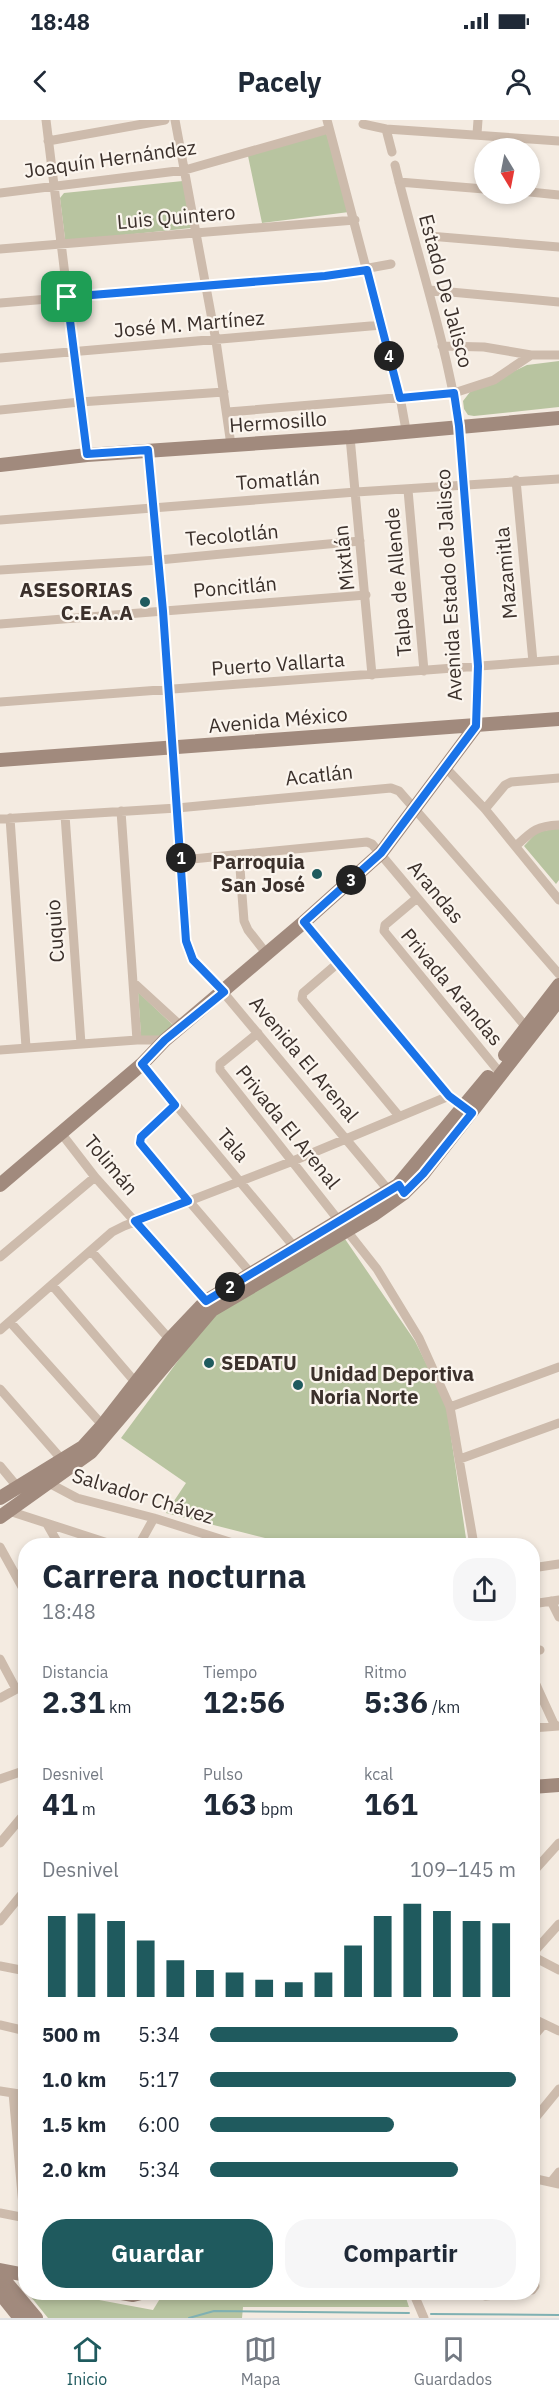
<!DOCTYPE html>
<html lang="es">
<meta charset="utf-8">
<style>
:root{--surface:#fff;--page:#f6f6f7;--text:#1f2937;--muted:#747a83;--line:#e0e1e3;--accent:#1f5a5e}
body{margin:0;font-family:"IBM Plex Sans",sans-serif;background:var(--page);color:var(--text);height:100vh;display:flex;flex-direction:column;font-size:22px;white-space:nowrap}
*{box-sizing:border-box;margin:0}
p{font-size:20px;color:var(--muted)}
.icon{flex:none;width:33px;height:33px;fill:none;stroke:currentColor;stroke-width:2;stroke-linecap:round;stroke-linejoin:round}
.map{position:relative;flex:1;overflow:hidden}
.drawer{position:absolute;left:18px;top:1418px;width:522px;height:762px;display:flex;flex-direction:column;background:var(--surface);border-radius:24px;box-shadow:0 3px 9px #0003}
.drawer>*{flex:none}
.needle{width:39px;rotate:170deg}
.buttons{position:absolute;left:474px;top:18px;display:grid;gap:12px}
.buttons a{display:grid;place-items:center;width:66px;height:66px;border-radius:50%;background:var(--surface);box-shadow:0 3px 9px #0003;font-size:30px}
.pin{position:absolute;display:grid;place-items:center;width:51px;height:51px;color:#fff;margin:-26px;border-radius:12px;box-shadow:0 3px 9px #0006}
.km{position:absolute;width:30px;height:30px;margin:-15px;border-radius:50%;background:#222;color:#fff;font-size:16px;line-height:30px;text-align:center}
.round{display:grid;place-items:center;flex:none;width:63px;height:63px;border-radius:24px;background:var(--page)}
.summary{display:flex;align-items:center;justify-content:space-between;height:102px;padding:0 24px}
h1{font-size:33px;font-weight:700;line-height:45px}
.metrics{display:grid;grid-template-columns:repeat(3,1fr);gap:9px;height:102px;padding:6px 24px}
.metrics div{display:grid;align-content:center}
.metrics b{font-size:30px;font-weight:700}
.metrics small{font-size:16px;font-weight:400}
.metrics p{font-size:16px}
.chart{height:168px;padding:12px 24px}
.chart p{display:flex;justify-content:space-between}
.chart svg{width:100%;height:108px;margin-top:6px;stroke:var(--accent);stroke-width:6}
.action{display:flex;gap:12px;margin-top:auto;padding:12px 24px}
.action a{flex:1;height:69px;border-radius:24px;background:var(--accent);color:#fff;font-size:24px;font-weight:700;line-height:69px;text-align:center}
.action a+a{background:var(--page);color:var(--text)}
ul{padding:0 24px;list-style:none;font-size:20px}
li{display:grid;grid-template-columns:96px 72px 1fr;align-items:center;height:45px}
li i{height:15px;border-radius:8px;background:var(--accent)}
.status{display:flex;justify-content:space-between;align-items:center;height:42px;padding:0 30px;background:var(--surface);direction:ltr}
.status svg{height:16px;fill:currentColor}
header{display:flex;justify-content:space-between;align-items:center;height:78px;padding:0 24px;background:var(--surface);font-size:27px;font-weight:700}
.tab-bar{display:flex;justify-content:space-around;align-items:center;height:84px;border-top:2px solid var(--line);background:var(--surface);font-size:16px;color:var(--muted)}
.tab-bar a{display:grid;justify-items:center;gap:3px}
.tab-bar .on{color:var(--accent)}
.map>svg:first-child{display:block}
</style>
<div class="status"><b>18:48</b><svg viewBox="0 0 49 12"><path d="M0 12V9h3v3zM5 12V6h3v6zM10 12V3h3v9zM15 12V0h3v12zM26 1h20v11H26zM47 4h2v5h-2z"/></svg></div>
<header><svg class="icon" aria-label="back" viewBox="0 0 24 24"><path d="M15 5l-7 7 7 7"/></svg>Pacely<svg class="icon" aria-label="person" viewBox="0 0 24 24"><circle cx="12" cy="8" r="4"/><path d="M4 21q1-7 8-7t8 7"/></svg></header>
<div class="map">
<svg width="559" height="2198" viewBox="0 0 559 2198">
<rect width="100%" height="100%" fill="#f4ebe1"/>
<path fill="#b8c4a0" d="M326 12 349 92 262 103 248 36Z
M183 61 191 108 68 121 65 119 60 78 64 73Z
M559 241V287L474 296 468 295 464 289 463 281 470 272 527 245Z
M559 708V760L556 764 524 726 537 712Z
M138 872 174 906 161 916H141Z
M345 1119 415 1221 446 1283 467 1425H293L166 1393 186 1363 121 1318 211 1196Z
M27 2172H56L153 2190 164 2172H404L409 2187H243L242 2198H48Z"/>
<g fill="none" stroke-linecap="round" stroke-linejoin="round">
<path stroke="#7fb0b2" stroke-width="2" d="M431 2194 559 2195
M189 2198 214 2191 409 2193"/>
<path stroke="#cdbbac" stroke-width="9" d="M46 0 87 335
M175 0 216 221 231 325
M327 0 400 277 406 310
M363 4 386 9 559 21
M386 9 392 32
M477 14 478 0
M48 21 165 0
M395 45C416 132 445 217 459 306L478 546 476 606
M399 62 484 69
M530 72 559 75
M0 73 185 50 329 9
M429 116 559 127
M0 129 355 100
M429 170 559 182
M0 183 325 156 391 144
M442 226 484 227 531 235H559
M0 238 382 205
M0 290 80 282 224 272
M228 292 454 273 494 260 531 235
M350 317 372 555
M148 329 163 491 188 830 193 840 223 872 390 1072
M516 360 533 542
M408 370 424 551
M0 400 356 372 559 359
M0 450 159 440 360 421
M0 504 366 475
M0 582 559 540
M445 647 485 689 559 780
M485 689 505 665 511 662 559 658
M121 691 137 920
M65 695 81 924
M10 698 26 927
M0 699 177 688 391 668 399 671 559 854
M516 726C532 711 536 706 559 705
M239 735 244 801 248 810 266 833
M182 740 367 722 372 724 526 907
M417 778 385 805 384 811 496 948 504 952
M304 802 449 976 468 989
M338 843 303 873 302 879 399 996
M134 863 182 907
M258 913 220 944V950L377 1149 419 1218 450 1287 474 1425
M0 930 137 920H165
M142 944 296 1129
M175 985 141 1017V1025L254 1157
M61 1013 95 1057 206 1181
M91 1131 172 1222
M0 1137 95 1057
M52 1165 136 1263
M10 1202 105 1308
M0 1210 112 1112 124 1106 293 1041 449 976
M0 1269 64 1342
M450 1287 559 1247
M460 1339 559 1303
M0 1346 20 1370
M45 1361 77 1378 154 1398 239 1425
M9 1391 114 1425
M47 1404 59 1425
M139 1425 154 1398
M0 1427 26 1474
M532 1448 559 1444
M551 1481 559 1497
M532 1484 559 1480
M532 1531 540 1530
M0 1539 16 1569
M532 1556 555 1606
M0 1578 26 1564
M532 1608 559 1606
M0 1659 26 1650
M0 1723 26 1692
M532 1753 559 1723
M0 1801 26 1769
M532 1834 559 1804
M532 1836 559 1850
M0 1846 26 1851
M532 1898 559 1911
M0 1905 26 1911
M532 1918 544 1904
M0 1971 26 1975
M13 1973 24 2097
M532 2002 559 1969
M532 2058 559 2064
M551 2062 559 2052
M0 2093 26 2098
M532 2154 535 2166 532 2170
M413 2172 424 2198
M477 2172 485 2176 527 2172"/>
<path stroke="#a18a7d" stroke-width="14" d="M0 345 87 335 350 317 559 298
M0 640 559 599
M505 935 559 865
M0 1065 142 944 165 920 304 802 381 733 476 606
M0 1378 83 1327 102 1306 169 1220 206 1181 398 1065 488 957
M0 1397 91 1332 212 1190 373 1095 404 1073 423 1054 559 880
M532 1667 559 1665
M0 2150 26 2155
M0 2155 36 2198
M116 2172 133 2175 145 2172
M0 2173 20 2198"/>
</g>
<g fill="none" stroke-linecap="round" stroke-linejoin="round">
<defs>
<path id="route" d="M367 150 400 278 454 273 459 306 478 546 476 606 381 733 304 802 449 976 472 993 423 1054 404 1073 399 1065 206 1181 135 1101 188 1081 140 1023 141 1017 175 985 142 944 165 920 224 872 193 840 186 821 163 491 148 330 87 334 67 177 325 156Z"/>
</defs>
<use href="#route" stroke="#fff" stroke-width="12"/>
<use href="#route" stroke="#1a73e8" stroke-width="8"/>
</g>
<g fill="#1f5a5e" stroke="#fbf5ee" stroke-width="2">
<circle cx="145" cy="482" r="6"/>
<circle cx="317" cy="754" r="6"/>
<circle cx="209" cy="1243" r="6"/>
<circle cx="298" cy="1265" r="6"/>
</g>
<g text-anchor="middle" stroke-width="4.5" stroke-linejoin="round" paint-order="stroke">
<g font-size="20" fill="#3b302b" stroke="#fbf5ee">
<text transform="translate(110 39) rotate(-8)" y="7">Joaquín Hernández</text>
<text transform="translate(176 97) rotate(-5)" y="7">Luis Quintero</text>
<text transform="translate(446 171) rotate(75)" y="7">Estado De Jalisco</text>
<text transform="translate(189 204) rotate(-5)" y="7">José M. Martínez</text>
<text transform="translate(278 302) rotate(-4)" y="7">Hermosillo</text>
<text transform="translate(278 360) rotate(-4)" y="7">Tomatlán</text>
<text transform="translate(232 415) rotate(-5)" y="7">Tecolotlán</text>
<text transform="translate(344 438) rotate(-96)" y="7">Mixtlán</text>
<text transform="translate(506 453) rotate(-95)" y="7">Mazamitla</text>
<text transform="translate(398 462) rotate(-95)" y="7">Talpa de Allende</text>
<text transform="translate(449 465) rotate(-93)" y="7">Avenida Estado de Jalisco</text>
<text transform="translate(235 467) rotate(-5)" y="7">Poncitlán</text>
<text transform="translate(278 544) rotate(-4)" y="7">Puerto Vallarta</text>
<text transform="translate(278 600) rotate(-5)" y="7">Avenida México</text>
<text transform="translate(319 655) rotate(-6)" y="7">Acatlán</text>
<text transform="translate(436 772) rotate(50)" y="7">Arandas</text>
<text transform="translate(55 811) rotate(-94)" y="7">Cuquio</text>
<text transform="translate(452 867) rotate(50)" y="7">Privada Arandas</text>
<text transform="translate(304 939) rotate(50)" y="7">Avenida El Arenal</text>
<text transform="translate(288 1007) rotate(51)" y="7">Privada El Arenal</text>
<text transform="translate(233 1025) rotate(49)" y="7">Tala</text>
<text transform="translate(111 1045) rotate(50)" y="7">Tolimán</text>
<text transform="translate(143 1376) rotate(17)" y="7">Salvador Chávez</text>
</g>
<g font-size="20" font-weight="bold" fill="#3b302b" stroke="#fbf5ee" text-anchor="end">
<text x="133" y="477">ASESORIAS<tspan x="133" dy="23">C.E.A.A</tspan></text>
<text x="305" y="749">Parroquia<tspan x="305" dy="23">San José</tspan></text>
<text x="221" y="1250" text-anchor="start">SEDATU</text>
<text x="310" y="1261" text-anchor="start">Unidad Deportiva<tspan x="310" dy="23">Noria Norte</tspan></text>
</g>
</g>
</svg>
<div class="buttons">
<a><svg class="needle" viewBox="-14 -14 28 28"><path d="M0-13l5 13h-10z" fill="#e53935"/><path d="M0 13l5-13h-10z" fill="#747a83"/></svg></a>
</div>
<div class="pin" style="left:67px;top:177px;background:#1e9e55"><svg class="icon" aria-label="arrive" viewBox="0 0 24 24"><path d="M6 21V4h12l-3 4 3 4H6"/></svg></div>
<b class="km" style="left:181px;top:738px">1</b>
<b class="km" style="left:230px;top:1167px">2</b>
<b class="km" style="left:351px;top:760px">3</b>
<b class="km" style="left:389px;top:236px">4</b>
<section class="drawer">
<div class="summary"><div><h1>Carrera nocturna</h1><p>18:48</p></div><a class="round"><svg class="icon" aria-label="share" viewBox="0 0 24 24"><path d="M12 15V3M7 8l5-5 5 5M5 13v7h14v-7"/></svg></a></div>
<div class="metrics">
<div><p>Distancia</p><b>2.31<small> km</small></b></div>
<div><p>Tiempo</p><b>12:56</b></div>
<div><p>Ritmo</p><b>5:36<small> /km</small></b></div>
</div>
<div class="metrics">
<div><p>Desnivel</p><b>41<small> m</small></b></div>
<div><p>Pulso</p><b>163<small> bpm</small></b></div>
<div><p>kcal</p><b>161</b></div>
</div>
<div class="chart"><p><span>Desnivel</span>109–145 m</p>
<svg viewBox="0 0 160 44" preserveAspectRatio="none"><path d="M5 44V11M15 44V10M25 44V13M35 44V21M45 44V29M55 44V33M65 44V34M75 44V37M85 44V38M95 44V34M105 44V23M115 44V11M125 44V6M135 44V9M145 44V13M155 44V14"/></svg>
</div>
<ul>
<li><b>500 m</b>5:34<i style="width:81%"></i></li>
<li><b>1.0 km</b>5:17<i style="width:100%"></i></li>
<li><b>1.5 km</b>6:00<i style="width:60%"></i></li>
<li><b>2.0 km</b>5:34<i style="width:81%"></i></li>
</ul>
<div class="action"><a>Guardar</a><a>Compartir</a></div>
</section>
</div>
<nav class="tab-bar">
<a class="on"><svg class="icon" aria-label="home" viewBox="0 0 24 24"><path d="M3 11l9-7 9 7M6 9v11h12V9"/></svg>Inicio</a>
<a><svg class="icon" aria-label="map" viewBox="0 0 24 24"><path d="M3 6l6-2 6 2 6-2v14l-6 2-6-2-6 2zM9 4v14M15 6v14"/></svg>Mapa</a>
<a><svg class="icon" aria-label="saved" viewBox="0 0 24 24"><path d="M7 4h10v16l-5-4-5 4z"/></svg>Guardados</a>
</nav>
